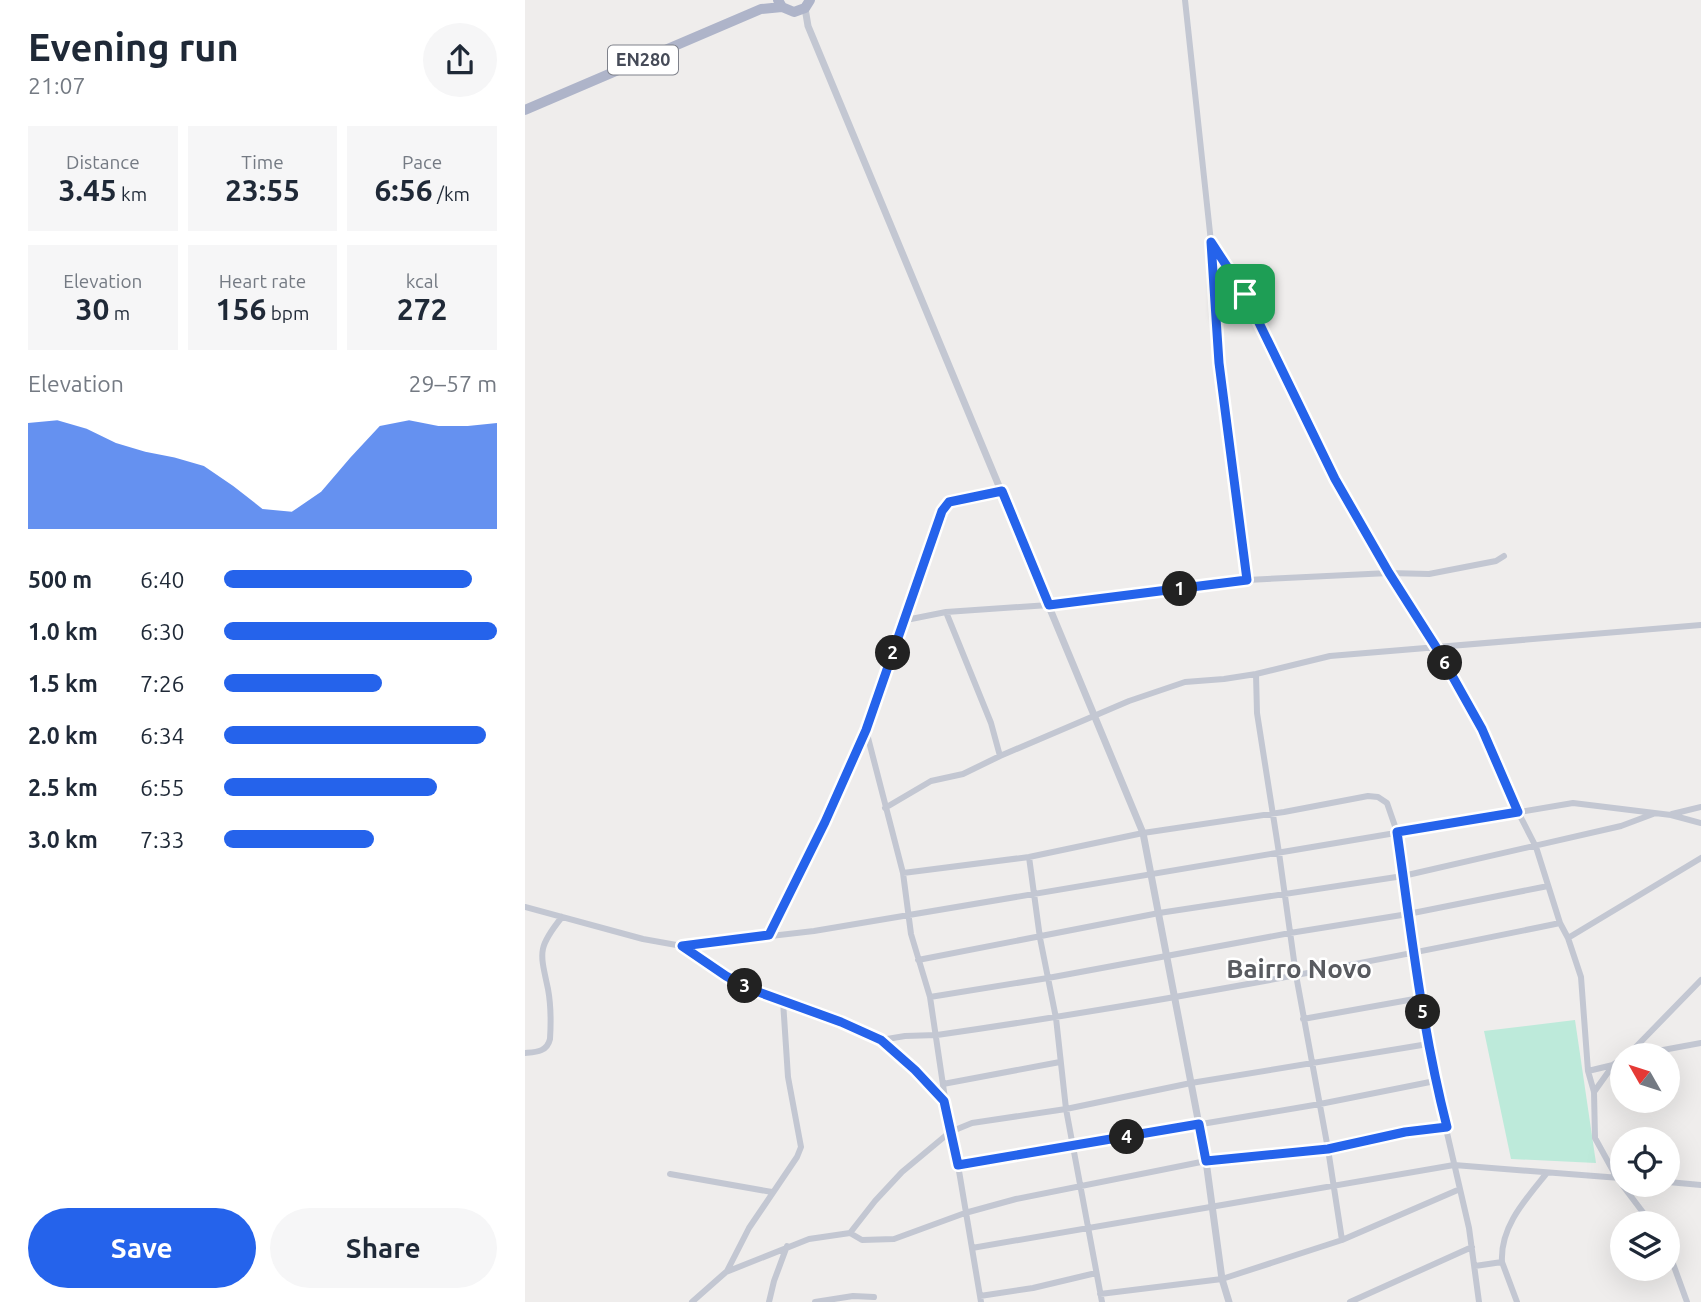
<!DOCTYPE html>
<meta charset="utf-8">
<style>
:root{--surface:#fff;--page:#f6f6f7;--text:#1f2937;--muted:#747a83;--accent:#2563eb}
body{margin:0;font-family:Ubuntu,sans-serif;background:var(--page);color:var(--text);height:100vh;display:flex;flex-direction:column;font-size:26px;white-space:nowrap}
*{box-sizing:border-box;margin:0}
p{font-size:23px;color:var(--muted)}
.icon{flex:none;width:38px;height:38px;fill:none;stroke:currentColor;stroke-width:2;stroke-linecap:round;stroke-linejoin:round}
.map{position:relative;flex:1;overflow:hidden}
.panel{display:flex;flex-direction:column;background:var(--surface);width:525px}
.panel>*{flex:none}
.needle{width:46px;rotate:309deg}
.buttons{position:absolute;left:1085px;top:1043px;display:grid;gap:14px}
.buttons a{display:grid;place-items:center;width:70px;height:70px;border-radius:50%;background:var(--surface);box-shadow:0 7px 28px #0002;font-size:35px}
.pin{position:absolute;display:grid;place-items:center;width:60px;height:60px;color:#fff;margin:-30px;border-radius:14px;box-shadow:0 4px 10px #0006}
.km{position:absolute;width:35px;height:35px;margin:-18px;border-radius:50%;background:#222;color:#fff;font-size:19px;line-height:35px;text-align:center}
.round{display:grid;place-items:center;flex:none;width:74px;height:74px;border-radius:37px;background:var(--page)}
.headline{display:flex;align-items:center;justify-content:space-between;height:119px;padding:0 28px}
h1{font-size:38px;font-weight:600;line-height:52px}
.metrics{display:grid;grid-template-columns:repeat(3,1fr);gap:10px;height:119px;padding:7px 28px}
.metrics div{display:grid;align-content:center;border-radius:0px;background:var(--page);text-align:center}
.metrics b{font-size:30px;font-weight:600}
.metrics small{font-size:19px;font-weight:400}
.metrics p{font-size:19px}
.chart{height:196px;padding:14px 28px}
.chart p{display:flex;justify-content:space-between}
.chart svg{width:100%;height:126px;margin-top:7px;fill:var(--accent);opacity:.7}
.primary-button{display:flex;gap:14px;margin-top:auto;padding:14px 28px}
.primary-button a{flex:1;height:80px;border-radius:42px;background:var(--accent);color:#fff;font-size:28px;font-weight:600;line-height:80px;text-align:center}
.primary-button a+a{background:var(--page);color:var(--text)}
ul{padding:0 28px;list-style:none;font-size:23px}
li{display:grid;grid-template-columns:112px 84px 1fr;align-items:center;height:52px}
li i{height:18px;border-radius:9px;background:var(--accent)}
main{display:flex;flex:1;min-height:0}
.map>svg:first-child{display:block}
</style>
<main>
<section class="panel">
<div class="headline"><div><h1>Evening run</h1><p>21:07</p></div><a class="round"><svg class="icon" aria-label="share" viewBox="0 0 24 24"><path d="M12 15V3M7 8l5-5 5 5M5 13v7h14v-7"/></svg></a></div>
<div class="metrics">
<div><p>Distance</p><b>3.45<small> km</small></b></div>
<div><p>Time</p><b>23:55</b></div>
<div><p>Pace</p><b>6:56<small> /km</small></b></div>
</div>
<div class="metrics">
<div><p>Elevation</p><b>30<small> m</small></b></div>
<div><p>Heart rate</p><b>156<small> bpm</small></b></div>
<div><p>kcal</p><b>272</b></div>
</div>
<div class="chart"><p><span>Elevation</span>29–57 m</p>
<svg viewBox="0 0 160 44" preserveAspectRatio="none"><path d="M0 44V7L10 6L20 9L30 14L40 17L50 19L60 22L70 29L80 37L90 38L100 31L110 19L120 8L130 6L140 8L150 8L160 7V44z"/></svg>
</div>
<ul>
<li><b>500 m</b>6:40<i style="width:91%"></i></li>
<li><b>1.0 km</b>6:30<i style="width:100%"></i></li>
<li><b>1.5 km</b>7:26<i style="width:58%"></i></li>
<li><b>2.0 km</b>6:34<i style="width:96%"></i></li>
<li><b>2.5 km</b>6:55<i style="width:78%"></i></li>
<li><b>3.0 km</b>7:33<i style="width:55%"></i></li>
</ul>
<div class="primary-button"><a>Save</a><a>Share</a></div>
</section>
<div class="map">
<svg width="1176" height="1302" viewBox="0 0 1176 1302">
<rect width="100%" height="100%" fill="#efedec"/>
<path fill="#bdeada" d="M1050 1020 1071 1163 986 1159 959 1031Z"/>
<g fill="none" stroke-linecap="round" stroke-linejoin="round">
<path stroke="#c3c7d2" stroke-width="6" d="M660 0 686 242 694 363 722 580
M686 242 720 294 810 479 864 573 911 647 957 729 993 812 1011 847 1035 923 1043 938 1056 977 1063 1071 1069 1092 1070 1138 1092 1178 1126 1223
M421 612 466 723 475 756
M381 620 421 612 524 605 722 580 864 573 904 574 971 561 979 556
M341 730 378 873 386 934 405 997 425 1132 433 1165 456 1302
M360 808 406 781 438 774 475 756 604 701 660 682 699 679 731 674 805 656 1176 625
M1147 814 1176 807
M504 857 515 938 531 1018 541 1109 577 1302
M378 873 504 857 618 833 759 812 843 796 853 797 862 803 872 832 895 998 910 1081 944 1228 954 1302
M0 907 118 939 157 946 289 931 1048 803 1146 815 1176 823
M244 935 300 823 341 730 417 511 424 502 429 500 477 491
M1043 938 1176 858
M157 946 201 977 225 989 316 1022 356 1040 418 1100
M393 960 634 913 878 876 1096 826 1128 814
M405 997 523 978 765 933 883 914 1023 886
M778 1019 895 998
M356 1040 380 1036 412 1035C621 1005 828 966 1035 923
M0 1053C11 1052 22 1052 25 1039 26 1023 26 1005 23 989 15 952 12 948 37 917
M1103 1055 1176 980
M1111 1055 1176 1043
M1063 1071 1088 1065
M418 1084 535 1062
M1069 1092 1089 1064 1097 1059
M433 1165 795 1104 910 1081
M145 1174 247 1192
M1143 1182 1176 1185
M325 1233 337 1240 369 1239 440 1213 491 1199 681 1161 803 1149 880 1132 922 1127
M817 1240 935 1189
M447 1248 929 1165 1095 1178
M1143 1250 1162 1302
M977 1262C975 1227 1000 1200 1021 1174
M950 1266 977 1262 992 1302
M202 1271 224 1228 272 1157 276 1147 263 1077 258 1001
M575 1294 697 1279 817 1240 803 1149 771 975 754 853 732 713 731 674
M455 1296 508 1288 571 1273
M167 1302 201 1272 284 1239 325 1233 350 1201 377 1172 425 1132 447 1123 541 1109 666 1083 903 1044
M244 1302 249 1281 262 1246
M290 1302 328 1296 349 1297
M825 1302 947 1247"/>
<path stroke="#c3c7d2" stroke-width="7" d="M280 8 283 26 618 833 681 1161 697 1279 704 1302"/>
<path stroke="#aeb4c9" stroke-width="10" d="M253 0 257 7 269 12 280 8 285 0
M0 110 236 9 257 7"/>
</g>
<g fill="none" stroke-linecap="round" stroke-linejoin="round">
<defs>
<path id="route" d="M686 242 720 294 810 479 864 573 911 647 957 729 993 812 872 832C886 931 897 1030 922 1127L880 1132 803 1149 681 1161 674 1124 433 1165 419 1101 390 1070 356 1040 316 1022 225 989 201 976 157 946 244 935 300 822 341 730 417 511 424 502 477 491 524 605 722 580 694 363Z"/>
</defs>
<use href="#route" stroke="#fff" stroke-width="14"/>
<use href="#route" stroke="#2563eb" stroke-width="9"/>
</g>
<g text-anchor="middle" stroke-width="5" stroke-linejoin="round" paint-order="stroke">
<rect fill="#fff" stroke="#7e818a" stroke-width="2" x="83" y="45.5" width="70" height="29" rx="5"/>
<g font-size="18" font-weight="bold" fill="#464b58">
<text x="118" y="66">EN280</text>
</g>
<g font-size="26" font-weight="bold" fill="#595b60" stroke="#fff">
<text x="774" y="978">Bairro Novo</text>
</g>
</g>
</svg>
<div class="buttons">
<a><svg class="needle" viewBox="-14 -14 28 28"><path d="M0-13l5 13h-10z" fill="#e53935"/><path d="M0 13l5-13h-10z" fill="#747a83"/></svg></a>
<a><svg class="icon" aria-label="locate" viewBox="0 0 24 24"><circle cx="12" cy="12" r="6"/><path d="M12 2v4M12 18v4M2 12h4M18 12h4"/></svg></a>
<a><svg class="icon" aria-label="layers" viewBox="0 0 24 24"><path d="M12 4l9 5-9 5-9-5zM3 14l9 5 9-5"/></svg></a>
</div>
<div class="pin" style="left:720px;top:294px;background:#1e9e55"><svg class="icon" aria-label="arrive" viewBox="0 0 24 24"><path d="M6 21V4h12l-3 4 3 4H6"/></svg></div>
<b class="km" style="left:655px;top:589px">1</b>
<b class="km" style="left:368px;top:653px">2</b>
<b class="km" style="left:220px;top:986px">3</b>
<b class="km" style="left:602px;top:1137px">4</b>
<b class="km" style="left:898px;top:1012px">5</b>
<b class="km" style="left:920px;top:663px">6</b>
</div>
</main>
